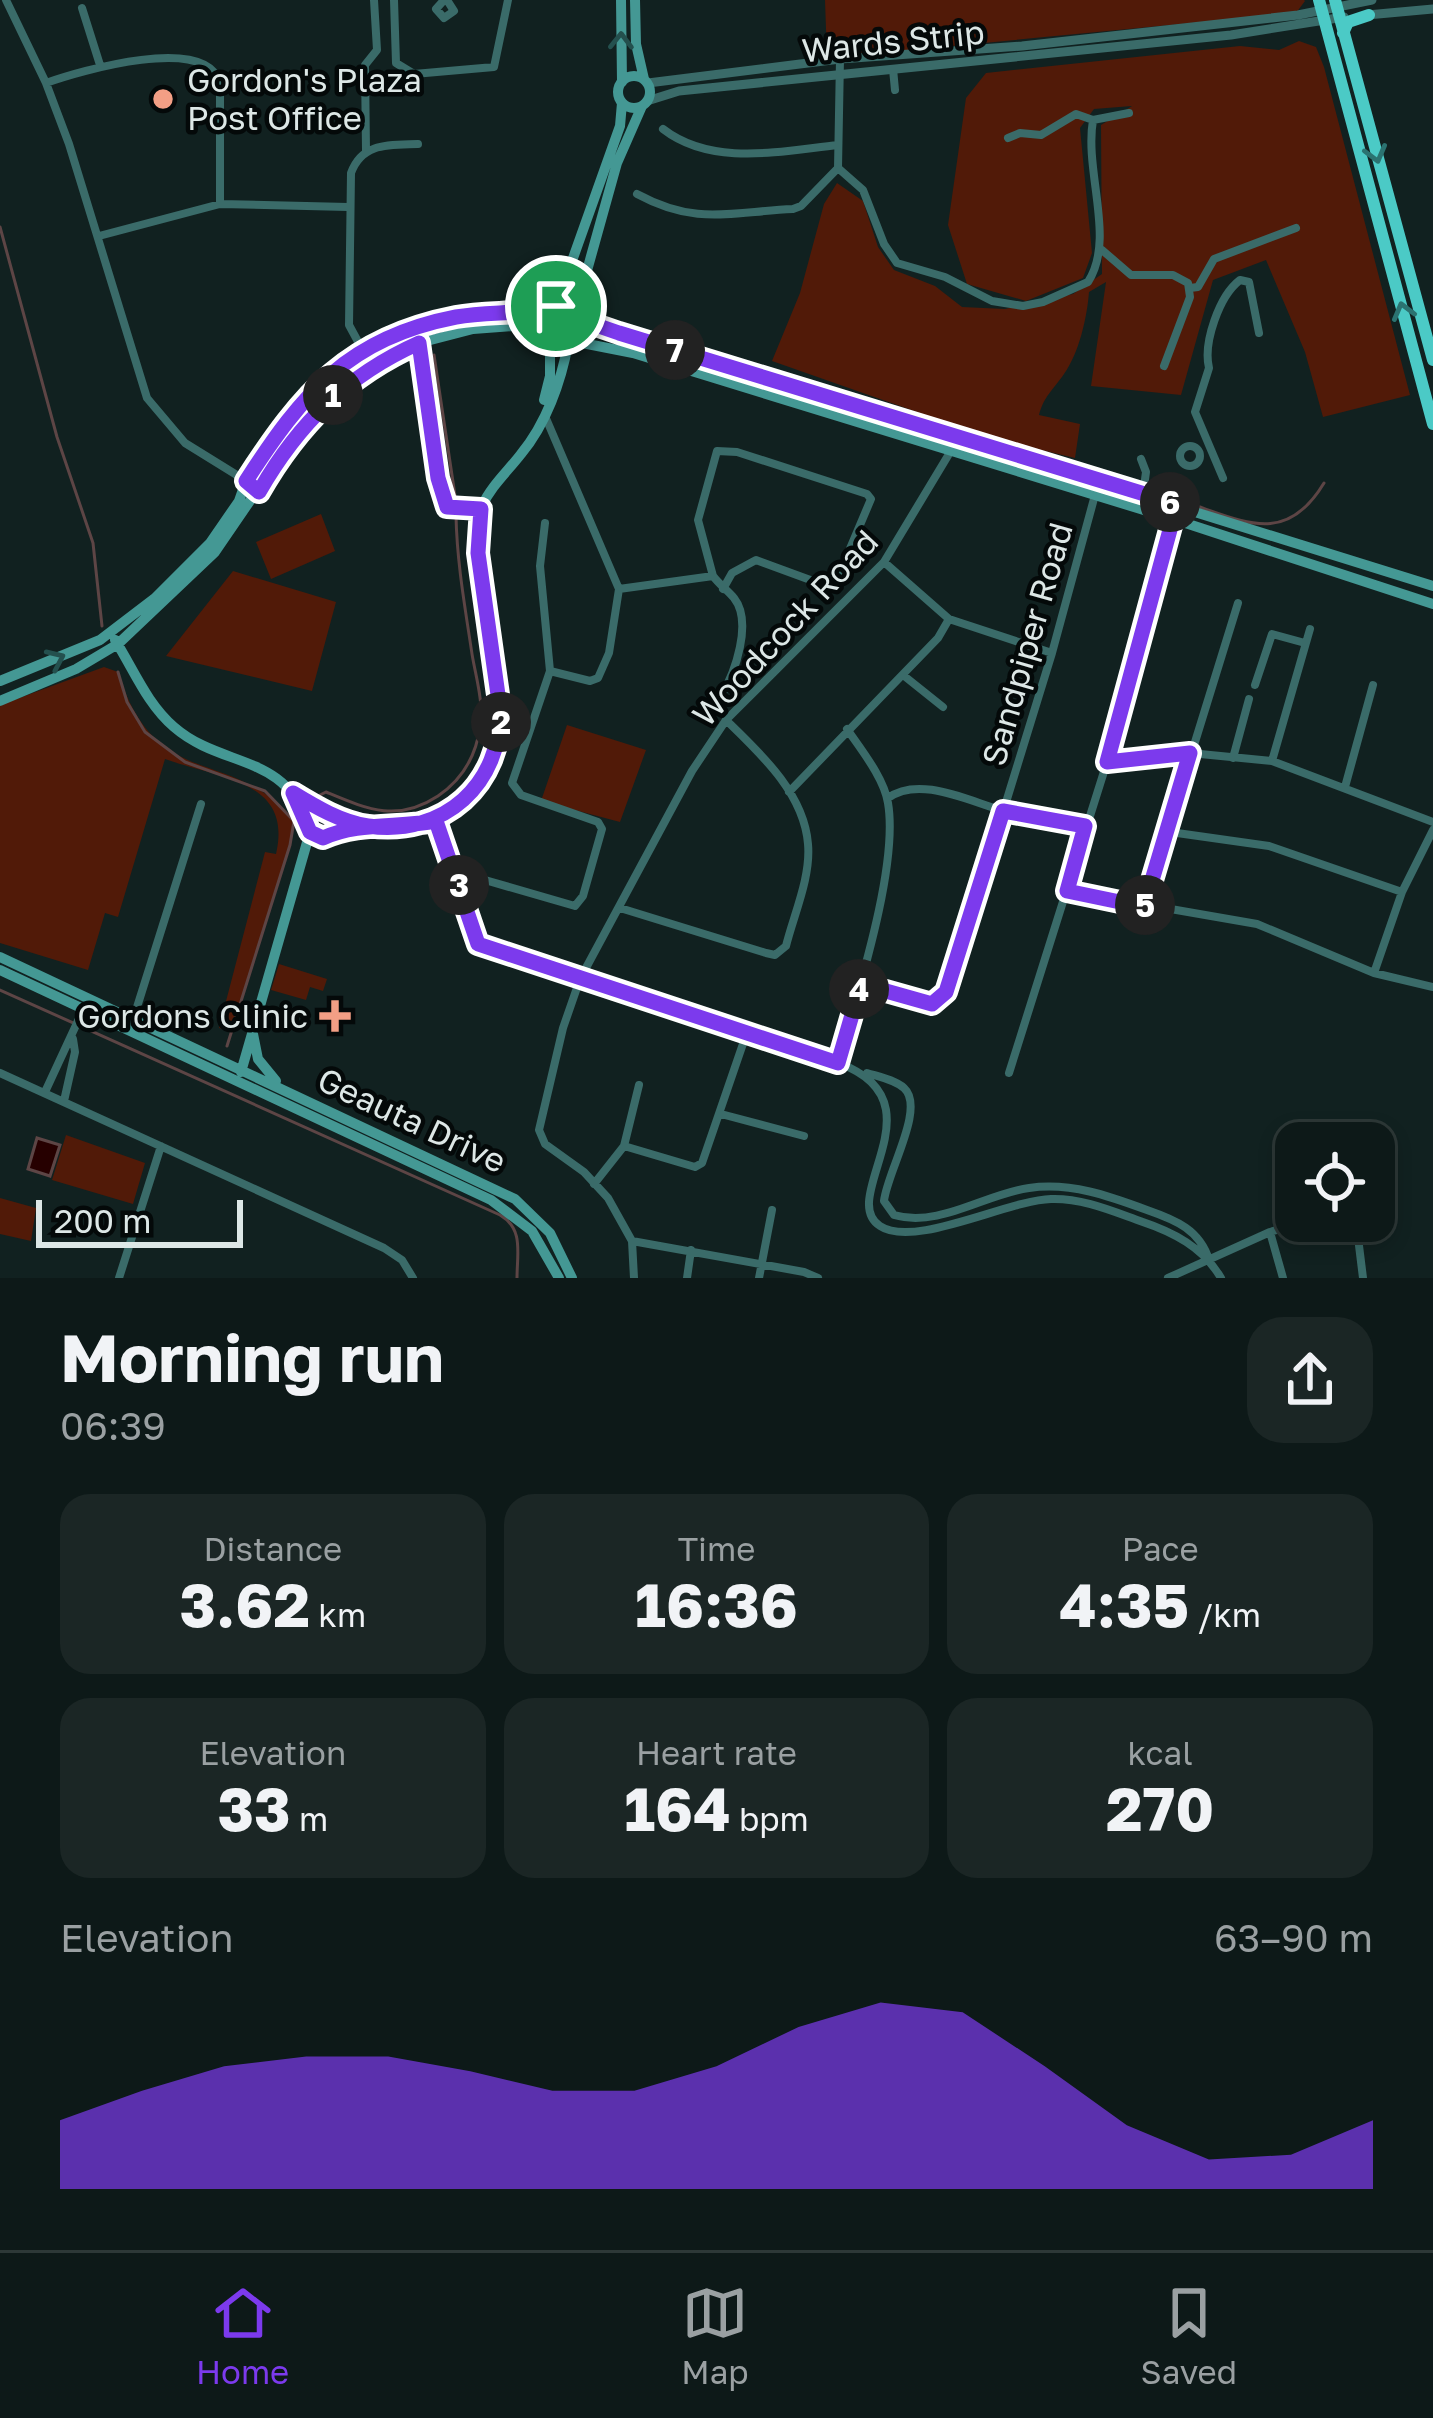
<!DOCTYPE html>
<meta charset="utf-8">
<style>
:root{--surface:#0d1918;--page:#1b2625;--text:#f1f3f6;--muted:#9aa0a2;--line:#2d3837;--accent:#7c3aed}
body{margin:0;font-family:"Golos Text",sans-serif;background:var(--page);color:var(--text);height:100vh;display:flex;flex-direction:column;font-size:45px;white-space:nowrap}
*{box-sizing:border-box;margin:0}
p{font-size:39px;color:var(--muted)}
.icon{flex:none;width:66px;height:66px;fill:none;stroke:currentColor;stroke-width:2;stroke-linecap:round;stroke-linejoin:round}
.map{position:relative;height:1278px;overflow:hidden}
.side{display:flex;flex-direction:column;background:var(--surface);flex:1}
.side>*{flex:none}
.fabs{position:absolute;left:1275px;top:1122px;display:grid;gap:24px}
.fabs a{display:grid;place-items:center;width:120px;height:120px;border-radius:24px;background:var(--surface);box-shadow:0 6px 18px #0003,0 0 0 3px var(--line);font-size:60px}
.scale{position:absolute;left:36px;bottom:30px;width:207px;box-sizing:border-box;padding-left:12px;border:6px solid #dde7e6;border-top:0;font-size:33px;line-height:42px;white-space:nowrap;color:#dde7e6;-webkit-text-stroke:9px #040909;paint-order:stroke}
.pin{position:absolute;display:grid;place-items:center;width:102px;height:102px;color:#fff;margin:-51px;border:6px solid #fff;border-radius:50%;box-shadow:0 3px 12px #0007}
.km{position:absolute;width:60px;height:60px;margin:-30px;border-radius:50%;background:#222;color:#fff;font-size:33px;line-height:60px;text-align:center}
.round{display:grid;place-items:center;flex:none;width:126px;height:126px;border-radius:36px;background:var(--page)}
.headline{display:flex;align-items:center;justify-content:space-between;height:204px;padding:0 60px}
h1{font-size:66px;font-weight:700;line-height:90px}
.stats{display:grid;grid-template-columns:repeat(3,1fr);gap:18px;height:204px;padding:12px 60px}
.stats div{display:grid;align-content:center;border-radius:30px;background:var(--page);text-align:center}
.stats b{font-size:60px;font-weight:700}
.stats small{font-size:33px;font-weight:400}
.stats p{font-size:33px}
.chart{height:336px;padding:24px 60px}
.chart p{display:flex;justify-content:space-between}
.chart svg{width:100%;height:216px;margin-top:12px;fill:var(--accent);opacity:.7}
.tab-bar{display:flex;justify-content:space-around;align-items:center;height:168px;border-top:3px solid var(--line);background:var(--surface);font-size:33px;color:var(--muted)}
.tab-bar a{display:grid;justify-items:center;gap:6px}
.tab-bar .selected{color:var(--accent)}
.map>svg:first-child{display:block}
</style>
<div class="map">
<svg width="1433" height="1278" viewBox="0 0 1433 1278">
<rect width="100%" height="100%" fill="#112120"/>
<path fill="#511a08" d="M825 0H1304L1305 1 1296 13 827 58Z
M1299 41 1316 47 1324 67 1410 395 1323 417 1305 352 1266 260 1213 280 1181 395 1091 386 1106 282 1089 292C1087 318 1079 353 1064 374 1053 390 1044 396 1039 415L1080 424 1075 458 991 438 772 361 800 293 824 204 837 183 863 201 878 247 894 270 935 286 962 307 1005 309 1073 294 1102 274 1101 125 1132 106 1094 109 1080 128 1092 253 1083 278 1026 301 967 284 948 225 966 98 986 73 1240 46 1279 50Z
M321 514 335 551 271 579 256 542Z
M233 571 336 602 312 691 166 656Z
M104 667 118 672C156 795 232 744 294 821L290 845 232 1031 219 1028 265 852 276 854C293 780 220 779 165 759L118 917 105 913 88 970 0 943V705Z
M567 725 646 750 620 822 541 801Z
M279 964 327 979 323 991 310 987 306 1000 271 990Z
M66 1135 145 1163 133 1204 52 1180Z
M0 1198 36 1208 31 1241 0 1234Z"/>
<path fill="#260000" stroke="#5d4545" stroke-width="3" d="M37 1138 60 1145 50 1176 28 1169Z"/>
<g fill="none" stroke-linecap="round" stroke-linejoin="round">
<path stroke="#5d4545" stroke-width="3" d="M0 227 57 437 93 543 102 626
M434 355 456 502
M1188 503C1245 522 1286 546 1324 483
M118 672 127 702 145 732 185 762 265 791 294 821 290 845 227 1046
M316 797 326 792C367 809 397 823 438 796 463 779 476 756 480 727 484 703 476 678 472 654 465 607 457 563 456 516
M0 990 500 1215C524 1229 517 1253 517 1278"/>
<path stroke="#3a6b69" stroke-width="8" d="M6 0 46 83 69 144 147 398 185 443 248 482
M394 0 396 63 414 74 494 67 508 0
M444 0 436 9 444 18 454 11 447 0
M82 8 100 65
M840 59 838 168 863 190 884 244 897 263 945 277 992 301 1023 306 1043 302 1088 282C1116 239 1084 172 1093 120L1129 113
M893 69 895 90
M46 83C80 71 208 33 220 84V204
M663 129C712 167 781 151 838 145
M1008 138 1020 133 1041 135 1076 114 1093 120
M366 151 365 65 377 50 374 0
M637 194C696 226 730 212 793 209L801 206 838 168
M99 236 220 204 348 207
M1102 250 1131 275H1173L1188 283 1190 297 1164 366
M1190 288 1198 287 1214 259 1296 228
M419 343 438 478 447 507 481 509
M362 349 349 325 351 173C362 142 390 145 418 144
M545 416 619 589 609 653 598 678 590 681 550 671
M1180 456a10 10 0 1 1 20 0a10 10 0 1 1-20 0Z
M1141 459 1146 472 1143 494
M1223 478 1195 412 1209 368C1203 343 1219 296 1240 280L1249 282 1259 333
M884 562 949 619 1052 653
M713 576 698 520 717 451 737 452 867 494 871 499 835 584 824 585 756 560 732 573 723 589
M619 589 713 576C719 584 728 591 734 598 753 622 735 673 721 696
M903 675 943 707
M1255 685 1272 634 1305 643
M1233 758 1249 699
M1272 761 1310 629
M1107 762 1190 753 1272 761 1433 822
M1345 787 1373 685
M789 792 938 638 949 619
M888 798C921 774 974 804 1008 812 1034 817 1059 821 1085 826
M436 821 479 944 838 1063C945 1101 836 1198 880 1226 914 1249 1008 1200 1051 1199 1082 1198 1112 1211 1140 1221 1173 1232 1203 1247 1221 1278
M1170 832 1269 846 1402 892
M478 878 575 906 583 896 602 829 598 822 521 795 512 783 550 671 540 566 545 523
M1067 891 1257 924 1374 973 1433 987
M1144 907 1238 603
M620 908 766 953 775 955 786 946C794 914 811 877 808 844 804 793 760 753 726 720
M1374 973 1402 892 1433 830
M861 984 931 1003 937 1002 950 984 1052 653 1095 495
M132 1023 201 804
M838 1063C856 998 899 867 888 803 884 778 862 751 847 729
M0 1073 384 1248 402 1260 413 1278
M867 1073C880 1077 895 1080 904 1088 926 1108 887 1172 884 1201L894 1215C939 1228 985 1194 1029 1188 1071 1182 1109 1196 1147 1210 1176 1220 1200 1230 1209 1260
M1009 1073 1107 762 1173 517
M45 1092 83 1010
M64 1101 75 1052 73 1039
M721 1114 804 1136
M624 1146 695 1167 702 1163 746 1035
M594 1184 624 1146 639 1085
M1356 1221 1363 1278
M1270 1232 1283 1278
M632 1241 804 1272 818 1278
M119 1278 161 1146
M634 1278 632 1241 608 1198 584 1172 545 1144 539 1130 563 1028 580 979 692 771 726 720 884 562 952 449
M687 1278 691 1250
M759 1278 772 1210
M1168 1278 1270 1232 1307 1221"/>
<path stroke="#3a6b69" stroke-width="9" d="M1367 15 1433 9
M648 83 840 59 1022 46 1298 15 1372 0
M647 101 679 91 1231 35 1344 17"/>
<path stroke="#449894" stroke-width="10" d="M621 0 622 82
M635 0 636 44 644 79
M618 92a16 16 0 1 1 32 0a16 16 0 1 1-32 0Z
M541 325a20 20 0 1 1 40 0a20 20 0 1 1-40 0Z
M556 306 620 126 622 103
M576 310 617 163 642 106
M577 315 619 333 1433 586
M572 341 633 353 1173 519 1433 604
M544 400 550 376V342
M115 640C134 670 147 704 174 727 221 768 285 753 307 823
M0 681 100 640 155 598 210 543 239 501 246 481 294 409 362 349 453 318 552 308
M0 701 76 669 118 644 215 552 295 435 331 397 367 368 419 343 473 329 513 326 546 338
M307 824a15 15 0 1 1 30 0a15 15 0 1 1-30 0Z
M335 831C366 827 400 831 430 822 476 809 501 752 500 709 496 664 465 542 482 506 491 486 508 471 521 454 546 424 561 382 568 344
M0 957 515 1199 550 1233 572 1278
M0 970 491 1200 532 1231 559 1278
M253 1034 258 1059 276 1081
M241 1072 310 832"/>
<path stroke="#4bcac6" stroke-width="12" d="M1319 0 1433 424
M1335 0 1433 360
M1343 33 1348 22 1369 15"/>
</g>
<defs><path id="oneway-chevron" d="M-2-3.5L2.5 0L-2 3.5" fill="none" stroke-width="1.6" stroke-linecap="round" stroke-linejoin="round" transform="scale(3)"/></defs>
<g stroke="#24504e">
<use href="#oneway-chevron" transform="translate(621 41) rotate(-89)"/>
<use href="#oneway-chevron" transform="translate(56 659) rotate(-24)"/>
</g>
<g stroke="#2b7371">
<use href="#oneway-chevron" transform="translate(1376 154) rotate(75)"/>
<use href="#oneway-chevron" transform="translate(1403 311) rotate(-105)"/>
</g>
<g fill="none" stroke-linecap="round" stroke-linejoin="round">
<defs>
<path id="route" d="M556 306C524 315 489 311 456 317 348 338 303 393 246 481L259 492C298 424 347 375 419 343L438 478 447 507 481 509 478 553 500 709C502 784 444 837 368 826 341 822 316 807 293 793L310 832 323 838C357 822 398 828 436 821L478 944 838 1063 861 984 932 1004 946 992 1003 811 1085 826 1067 891 1144 907 1190 753 1107 762 1177 504 619 333 587 322 569 307 556 306"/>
</defs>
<use href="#route" stroke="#fff" stroke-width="24"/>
<use href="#route" stroke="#7c3aed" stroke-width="15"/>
</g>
<g fill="#f39f85" stroke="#040909" stroke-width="4.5">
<circle cx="163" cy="99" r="12"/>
<path d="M329 998h12v12h12v12h-12v12h-12v-12h-12v-12h12z"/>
</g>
<g text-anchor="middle" stroke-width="9" stroke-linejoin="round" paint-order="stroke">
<g font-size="33" fill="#dde7e6" stroke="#040909">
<text transform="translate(893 41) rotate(-6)" y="12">Wards Strip</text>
<text transform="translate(785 628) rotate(-47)" y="12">Woodcock Road</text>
<text transform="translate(1027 644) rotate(-74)" y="12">Sandpiper Road</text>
<text transform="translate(412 1120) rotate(25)" y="12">Geauta Drive</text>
</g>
<g font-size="33" fill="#dde7e6" stroke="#040909" text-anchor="start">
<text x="187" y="92">Gordon's Plaza<tspan x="187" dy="38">Post Office</tspan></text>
<text x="308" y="1028" text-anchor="end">Gordons Clinic</text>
</g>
</g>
</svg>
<div class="fabs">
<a><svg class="icon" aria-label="locate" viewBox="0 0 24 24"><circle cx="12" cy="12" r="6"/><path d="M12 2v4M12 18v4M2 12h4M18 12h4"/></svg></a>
</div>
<div class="scale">200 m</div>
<div class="pin" style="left:556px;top:306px;background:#1e9e55"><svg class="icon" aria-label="arrive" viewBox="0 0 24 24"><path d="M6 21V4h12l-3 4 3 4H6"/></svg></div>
<b class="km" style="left:333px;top:395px">1</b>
<b class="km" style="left:501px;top:722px">2</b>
<b class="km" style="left:459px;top:885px">3</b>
<b class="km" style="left:859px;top:989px">4</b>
<b class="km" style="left:1145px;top:905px">5</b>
<b class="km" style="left:1170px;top:502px">6</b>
<b class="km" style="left:675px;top:350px">7</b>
</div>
<section class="side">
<div class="headline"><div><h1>Morning run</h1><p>06:39</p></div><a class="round"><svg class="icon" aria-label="share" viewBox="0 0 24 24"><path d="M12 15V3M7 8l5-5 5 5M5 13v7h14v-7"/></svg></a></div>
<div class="stats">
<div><p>Distance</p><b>3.62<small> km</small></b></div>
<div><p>Time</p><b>16:36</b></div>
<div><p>Pace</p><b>4:35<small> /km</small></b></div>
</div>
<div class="stats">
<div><p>Elevation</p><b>33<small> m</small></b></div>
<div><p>Heart rate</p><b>164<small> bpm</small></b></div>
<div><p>kcal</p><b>270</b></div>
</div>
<div class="chart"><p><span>Elevation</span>63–90 m</p>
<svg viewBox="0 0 160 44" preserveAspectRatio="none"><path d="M0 44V30L10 24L20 19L30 17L40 17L50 20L60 24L70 24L80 19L90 11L100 6L110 8L120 19L130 31L140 38L150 37L160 30V44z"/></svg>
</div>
</section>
<nav class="tab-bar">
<a class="selected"><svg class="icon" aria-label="home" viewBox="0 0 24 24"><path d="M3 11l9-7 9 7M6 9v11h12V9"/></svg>Home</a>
<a><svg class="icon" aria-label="map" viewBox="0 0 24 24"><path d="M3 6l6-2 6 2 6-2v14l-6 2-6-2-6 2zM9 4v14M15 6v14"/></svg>Map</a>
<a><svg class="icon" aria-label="saved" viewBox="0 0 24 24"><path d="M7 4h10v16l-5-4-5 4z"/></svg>Saved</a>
</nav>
